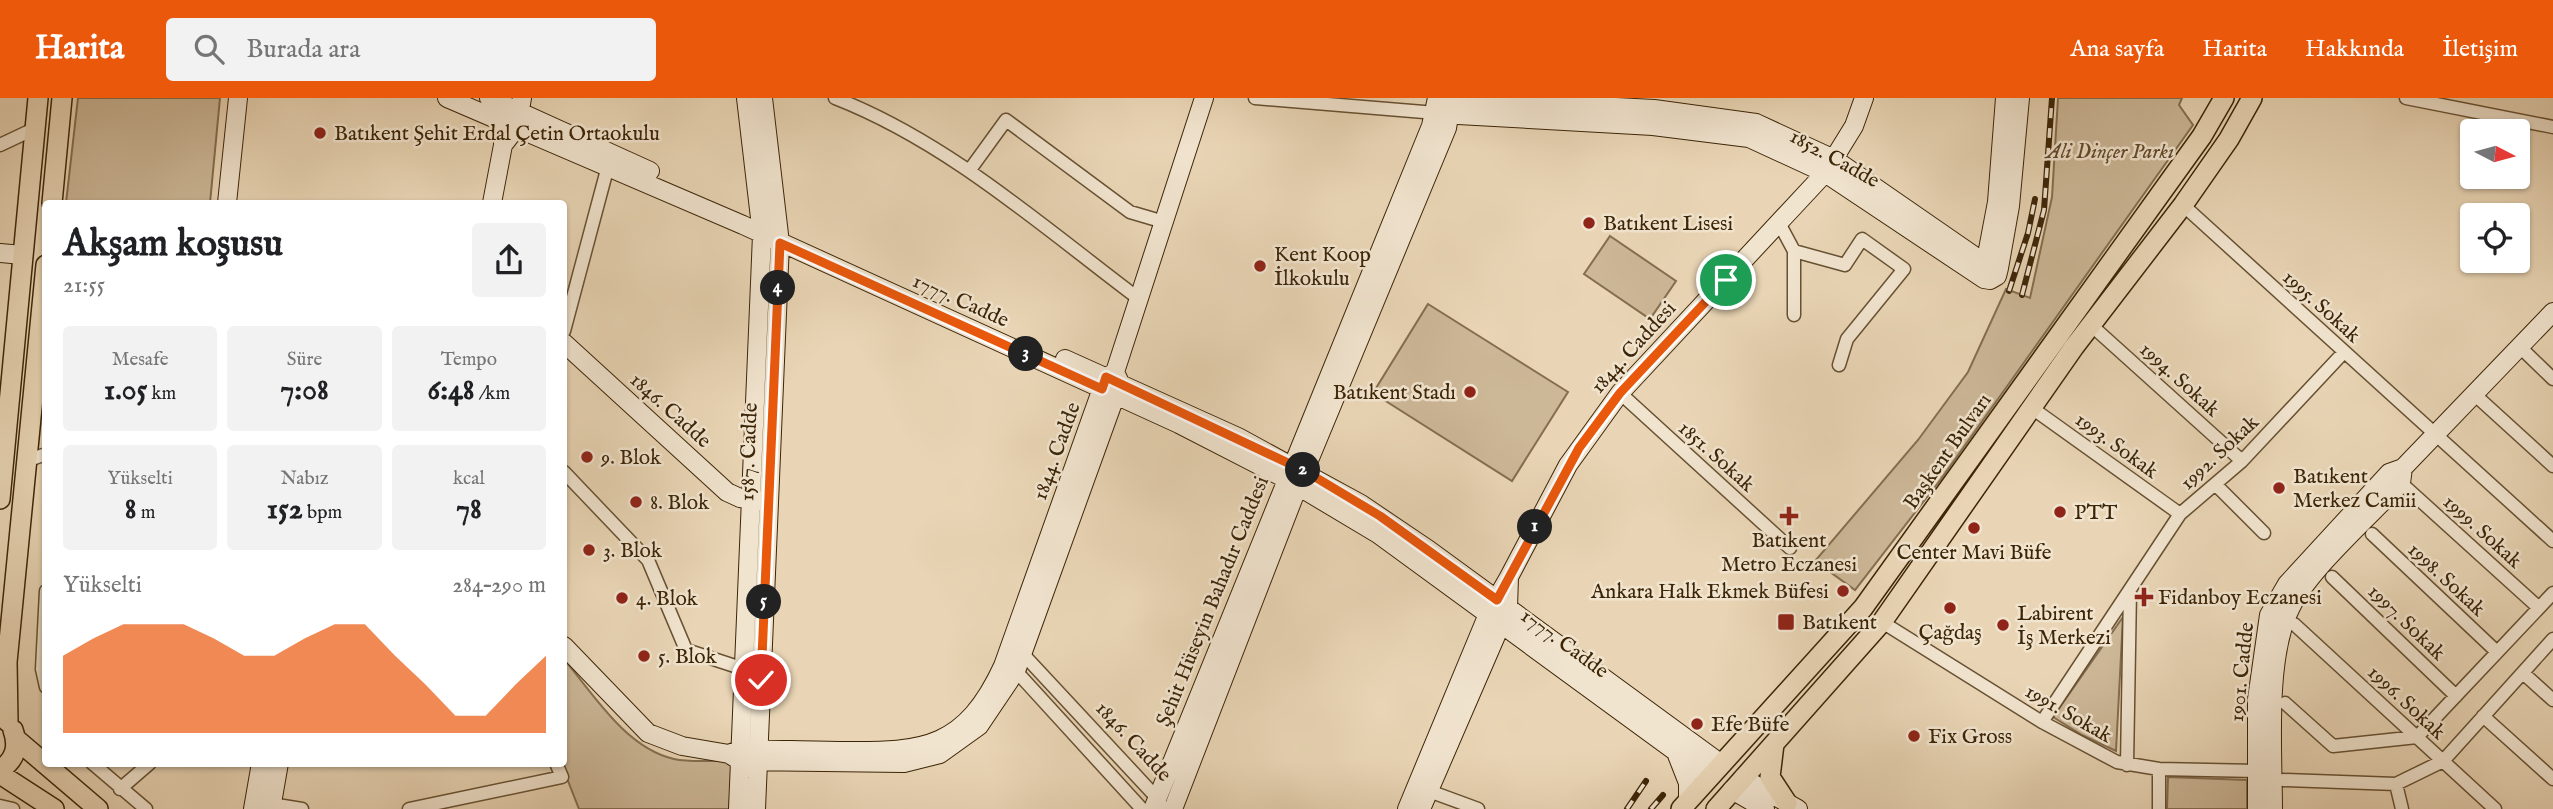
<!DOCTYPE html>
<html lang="tr">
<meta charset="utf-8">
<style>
:root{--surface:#fff;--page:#f2f2f2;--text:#202124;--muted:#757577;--accent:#ea580c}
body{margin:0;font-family:"IM FELL English",serif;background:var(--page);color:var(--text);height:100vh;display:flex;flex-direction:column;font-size:26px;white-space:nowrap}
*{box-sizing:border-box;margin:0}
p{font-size:23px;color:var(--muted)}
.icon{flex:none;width:38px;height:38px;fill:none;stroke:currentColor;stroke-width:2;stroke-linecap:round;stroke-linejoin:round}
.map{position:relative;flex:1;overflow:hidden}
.panel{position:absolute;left:42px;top:102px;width:525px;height:567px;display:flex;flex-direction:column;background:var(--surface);border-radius:7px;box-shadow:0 2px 5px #0004}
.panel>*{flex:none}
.needle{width:46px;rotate:96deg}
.controls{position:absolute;left:2460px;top:21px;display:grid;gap:14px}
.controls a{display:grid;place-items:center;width:70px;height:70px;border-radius:7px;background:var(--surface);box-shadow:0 2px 5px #0004;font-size:35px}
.pin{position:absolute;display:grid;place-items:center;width:60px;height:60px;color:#fff;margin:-30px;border:4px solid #fff;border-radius:50%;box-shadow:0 2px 7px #0007}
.km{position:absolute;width:35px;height:35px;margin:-18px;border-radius:50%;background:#222;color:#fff;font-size:19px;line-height:35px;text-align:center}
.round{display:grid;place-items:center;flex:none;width:74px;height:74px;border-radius:7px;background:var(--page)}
.headline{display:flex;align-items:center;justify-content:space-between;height:119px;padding:0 21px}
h1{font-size:38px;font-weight:700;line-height:52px}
.stats{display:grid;grid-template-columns:repeat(3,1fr);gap:10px;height:119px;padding:7px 21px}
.stats div{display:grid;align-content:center;border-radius:7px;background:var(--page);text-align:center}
.stats b{font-size:30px;font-weight:700}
.stats small{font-size:19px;font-weight:400}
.stats p{font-size:19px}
.chart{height:196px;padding:14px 21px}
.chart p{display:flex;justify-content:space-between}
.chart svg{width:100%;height:126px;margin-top:7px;fill:var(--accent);opacity:.7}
header{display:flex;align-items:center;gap:42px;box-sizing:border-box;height:98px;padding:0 35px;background:var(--accent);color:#fff}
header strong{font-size:33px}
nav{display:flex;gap:38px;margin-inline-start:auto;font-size:24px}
.search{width:490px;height:63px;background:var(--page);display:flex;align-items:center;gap:18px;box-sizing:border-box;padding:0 24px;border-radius:7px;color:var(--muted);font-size:26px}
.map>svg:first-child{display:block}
</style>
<header>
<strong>Harita</strong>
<div class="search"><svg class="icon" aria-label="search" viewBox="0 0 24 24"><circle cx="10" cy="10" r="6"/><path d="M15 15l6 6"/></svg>Burada ara</div>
<nav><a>Ana sayfa</a><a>Harita</a><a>Hakkında</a><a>İletişim</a></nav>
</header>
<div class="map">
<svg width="2553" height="711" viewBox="0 0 2553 711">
<rect width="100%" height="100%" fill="#e9d5b5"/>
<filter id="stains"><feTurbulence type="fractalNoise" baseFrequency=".00286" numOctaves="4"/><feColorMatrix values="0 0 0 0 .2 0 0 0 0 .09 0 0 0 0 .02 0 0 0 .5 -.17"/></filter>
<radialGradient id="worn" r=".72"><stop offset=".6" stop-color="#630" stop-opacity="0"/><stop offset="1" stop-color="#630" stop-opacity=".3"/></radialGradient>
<path fill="#ccb797" stroke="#846e4f" stroke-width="2" d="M78 0H220L210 105H66Z
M2058 0H2182L2179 7 2193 27 1941 381 1855 492 1815 463 1918 342 1968 274 2006 191 2030 200 2052 99Z
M1610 138 1676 183 1650 221 1584 176Z
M1428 206 1568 294 1512 383 1373 295Z
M2123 519 2116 653 2082 637 2053 619Z
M564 561C594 597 626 650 674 661 692 665 714 662 733 663L729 711H579L561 665H564Z
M2168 679 2247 682V711H2167Z"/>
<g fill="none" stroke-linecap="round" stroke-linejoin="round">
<defs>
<path id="street" d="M835 0C948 44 1043 129 1139 201
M1255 0 1436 15
M2406 0 2553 29
M0 47 36 30
M969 73 1006 22 1130 114 1164 124
M2183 107 2553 443
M1779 125 1794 153 1845 167 1862 141 1904 171 1847 241 1839 267
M1794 153V217
M2091 227 2242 363
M564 233 608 68
M2520 249 2553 281
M1620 295 1790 450
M2474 296 2553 368
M2032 310 2180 416
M26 363 46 356
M564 374 648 462 686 552 744 571
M2401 385 2539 510
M2216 387 2264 435
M2372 436 2497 554
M2332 479 2456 598
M1882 524 2042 624 2117 664 2159 671 2257 673
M2294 526 2495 711
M1016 553 1023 556 1157 700 1163 711
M46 570 42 571 46 589
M42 571 46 493
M1010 571 1016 573 1142 711
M2523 575 2553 602
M2285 605 2333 648 2417 639 2553 495
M2483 618 2553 681
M2042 624 2180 416 2242 363 2344 254
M92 665 146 711
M2127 667 2130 492
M2283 682 2396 686 2443 663 2553 541
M2396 686 2402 711
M120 691 150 665
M1429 693 1478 711
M271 706 302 711
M0 708 13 711
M409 711 562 679 556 665
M2159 711V671"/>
<path id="secondary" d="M447 0 743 127 1179 326 1286 381 1378 436 1709 678
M489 0 650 73
M1444 0 1654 11 1756 25 1834 61 1983 164
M503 14V47L517 29 522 0
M1440 16 1653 28 1749 40 1825 75 1984 181 1990 182 1997 178 1999 170 1996 164 1986 162 1979 173 1984 181
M227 105 238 0
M492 105 503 47
M0 155 23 157
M1986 162 1997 104 2005 0
M1999 170 2010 108 2020 0
M564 245 727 394 740 400 763 403
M1065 261 1238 339 1361 406 1429 452 1720 665
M1115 274 1120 285 1016 573 979 628 940 656 904 665 740 663 729 656 741 651C775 652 809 652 843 653 925 654 965 650 1003 568L1106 279Z
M1115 274 1204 0
M1509 479 1568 367 1620 295 1825 75 1854 28 1864 0
M564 548 648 635 682 648 729 656
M1677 657 1688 685V702
M1743 680 1798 711
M1732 692 1765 711
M253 711 261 665
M271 711 279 665
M738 711 762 137 746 0
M756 711 780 145 763 0
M1153 711 1431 28 1437 0
M1173 711 1295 396 1447 30 1452 0
M1407 711 1488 516 1509 479 1508 510 1421 711
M2257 711V601L2269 517 2287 486 2389 375 2403 370 2553 214
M2273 711C2273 656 2265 558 2291 509 2310 471 2370 418 2401 385L2403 370"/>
<path id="primary" d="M52 105 62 0
M0 401 38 0
M8 624 7 564 46 167
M16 641 98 711
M1774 646 1770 679 1787 705
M0 672C15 662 19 649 13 632
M0 676 54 711
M1681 711 1863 510 2202 38 2224 0
M1716 711 1882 524 2074 249 2183 107 2229 41 2252 0"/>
</defs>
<use href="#street" stroke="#675132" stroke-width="15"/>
<use href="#secondary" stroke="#3c2507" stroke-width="20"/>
<use href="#primary" stroke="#3c2507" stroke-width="22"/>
<use href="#street" stroke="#f1e4cf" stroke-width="12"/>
<use href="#secondary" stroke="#f1e4cf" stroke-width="18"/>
<use href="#primary" stroke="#e9d5b5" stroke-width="19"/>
<defs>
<path id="rail" d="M2009 193 2028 135 2035 101
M2022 197 2044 112 2052 0
M1627 711 1646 683
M1651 711 1663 697"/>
</defs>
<use href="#rail" stroke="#3c2507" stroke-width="6"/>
<use href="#rail" stroke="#f1e4cf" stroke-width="3.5" stroke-dasharray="10" stroke-linecap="butt"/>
</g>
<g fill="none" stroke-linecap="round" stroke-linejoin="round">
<defs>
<path id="route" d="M761 582 780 145 1102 291 1106 279 1305 373 1380 418 1497 502 1579 350 1620 295 1726 182"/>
</defs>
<use href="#route" stroke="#fff" stroke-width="14"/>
<use href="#route" stroke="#ea580c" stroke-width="9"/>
</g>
<g fill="#8f2418" stroke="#f1e4cf" stroke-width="2.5">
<circle cx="320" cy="35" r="7"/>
<circle cx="1589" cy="125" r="7"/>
<circle cx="1260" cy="168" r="7"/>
<circle cx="1470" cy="294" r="7"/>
<circle cx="587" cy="359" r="7"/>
<circle cx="2279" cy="390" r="7"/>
<circle cx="636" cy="404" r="7"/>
<circle cx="2060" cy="414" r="7"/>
<path d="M1785.5 407.5h7v7h7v7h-7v7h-7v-7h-7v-7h7z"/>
<circle cx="1974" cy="430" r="7"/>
<circle cx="589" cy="452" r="7"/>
<circle cx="1843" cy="493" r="7"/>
<path d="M2140.5 488.5h7v7h7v7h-7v7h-7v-7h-7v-7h7z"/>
<circle cx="622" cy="500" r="7"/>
<circle cx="1950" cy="510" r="7"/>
<rect x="1777" y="515" width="18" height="18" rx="3.5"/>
<circle cx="2003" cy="527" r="7"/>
<circle cx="644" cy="558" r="7"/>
<circle cx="1697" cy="626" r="7"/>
<circle cx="1914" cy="638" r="7"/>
</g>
<g text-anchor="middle" stroke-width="5" stroke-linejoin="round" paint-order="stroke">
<g font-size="21" fill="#3c2507" stroke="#f1e4cf" text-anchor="start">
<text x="334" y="42">Batıkent Şehit Erdal Çetin Ortaokulu</text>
<text x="1603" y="132">Batıkent Lisesi</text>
<text x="1274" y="163">Kent Koop<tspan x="1274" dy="24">İlkokulu</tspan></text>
<text x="1456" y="301" text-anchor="end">Batıkent Stadı</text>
<text x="601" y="366">9. Blok</text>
<text x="2293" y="385">Batıkent<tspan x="2293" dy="24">Merkez Camii</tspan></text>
<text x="650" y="411">8. Blok</text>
<text x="2074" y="421">PTT</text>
<text x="1789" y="449" text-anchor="middle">Batıkent<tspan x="1789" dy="24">Metro Eczanesi</tspan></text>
<text x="603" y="459">3. Blok</text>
<text x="1974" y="461" text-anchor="middle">Center Mavi Büfe</text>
<text x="1829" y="500" text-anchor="end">Ankara Halk Ekmek Büfesi</text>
<text x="2158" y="506">Fidanboy Eczanesi</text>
<text x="636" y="507">4. Blok</text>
<text x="2017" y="522">Labirent<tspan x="2017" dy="24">İş Merkezi</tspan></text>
<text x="1802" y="531">Batıkent</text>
<text x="1950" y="541" text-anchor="middle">Çağdaş</text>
<text x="658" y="565">5. Blok</text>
<text x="1711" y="633">Efe Büfe</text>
<text x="1928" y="645">Fix Gross</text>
</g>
<g font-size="21" font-style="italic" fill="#604a2b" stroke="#f1e4cf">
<text x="2110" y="60">Ali Dinçer Parkı</text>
</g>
<g font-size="21" fill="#3c2507" stroke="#f1e4cf">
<text transform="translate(1835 60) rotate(29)" y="7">1852. Cadde</text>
<text transform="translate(961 202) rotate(24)" y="7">1777. Cadde</text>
<text transform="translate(2322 208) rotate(42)" y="7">1995. Sokak</text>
<text transform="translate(1633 249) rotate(-48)" y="7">1844. Caddesi</text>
<text transform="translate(2180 281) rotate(42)" y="7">1994. Sokak</text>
<text transform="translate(671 312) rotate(42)" y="7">1846. Cadde</text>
<text transform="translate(2117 347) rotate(36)" y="7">1993. Sokak</text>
<text transform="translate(1056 353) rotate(-70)" y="7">1844. Cadde</text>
<text transform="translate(1947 353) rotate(-55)" y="7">Başkent Bulvarı</text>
<text transform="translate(748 354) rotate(-88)" y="7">1587. Cadde</text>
<text transform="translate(2219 354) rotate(-43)" y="7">1992. Sokak</text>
<text transform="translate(1717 358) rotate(42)" y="7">1851. Sokak</text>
<text transform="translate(2483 433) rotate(42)" y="7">1999. Sokak</text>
<text transform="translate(2447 481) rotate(43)" y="7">1998. Sokak</text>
<text transform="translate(1212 503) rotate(-68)" y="7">Şehit Hüseyin Bahadır Caddesi</text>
<text transform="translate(2407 524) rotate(44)" y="7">1997. Sokak</text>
<text transform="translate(1565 545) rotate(36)" y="7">1777. Cadde</text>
<text transform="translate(2241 574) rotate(-84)" y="7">1901. Cadde</text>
<text transform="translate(2407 604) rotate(43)" y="7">1996. Sokak</text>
<text transform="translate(2069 615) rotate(30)" y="7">1991. Sokak</text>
<text transform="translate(1134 643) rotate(47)" y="7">1846. Cadde</text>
</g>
</g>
<rect width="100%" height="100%" filter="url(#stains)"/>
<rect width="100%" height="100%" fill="url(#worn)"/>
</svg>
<div class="controls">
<a><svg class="needle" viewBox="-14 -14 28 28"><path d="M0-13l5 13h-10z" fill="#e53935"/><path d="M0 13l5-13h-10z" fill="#757577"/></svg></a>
<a><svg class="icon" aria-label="locate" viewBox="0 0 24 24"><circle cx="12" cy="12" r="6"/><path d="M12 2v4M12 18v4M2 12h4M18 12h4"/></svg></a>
</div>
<div class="pin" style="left:1726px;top:182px;background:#1e9e55"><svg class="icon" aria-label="arrive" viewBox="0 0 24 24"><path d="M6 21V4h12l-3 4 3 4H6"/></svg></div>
<div class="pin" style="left:761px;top:582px;background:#d93025"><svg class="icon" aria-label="check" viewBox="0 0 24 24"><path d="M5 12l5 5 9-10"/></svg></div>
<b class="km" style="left:1535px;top:429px">1</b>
<b class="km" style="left:1303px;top:372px">2</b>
<b class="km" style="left:1026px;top:256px">3</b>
<b class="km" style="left:778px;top:190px">4</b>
<b class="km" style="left:764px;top:504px">5</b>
<section class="panel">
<div class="headline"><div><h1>Akşam koşusu</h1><p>21:55</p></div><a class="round"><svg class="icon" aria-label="share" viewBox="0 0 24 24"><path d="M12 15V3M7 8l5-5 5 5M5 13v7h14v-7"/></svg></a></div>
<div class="stats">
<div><p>Mesafe</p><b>1.05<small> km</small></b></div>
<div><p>Süre</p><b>7:08</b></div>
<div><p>Tempo</p><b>6:48<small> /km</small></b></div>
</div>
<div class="stats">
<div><p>Yükselti</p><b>8<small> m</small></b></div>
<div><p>Nabız</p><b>152<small> bpm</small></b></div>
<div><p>kcal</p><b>78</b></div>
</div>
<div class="chart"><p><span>Yükselti</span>284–290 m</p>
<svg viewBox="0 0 160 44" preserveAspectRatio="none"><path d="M0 44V17L10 11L20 6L30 6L40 6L50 11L60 17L70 17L80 11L90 6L100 6L110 17L120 27L130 38L140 38L150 27L160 17V44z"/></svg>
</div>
</section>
</div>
